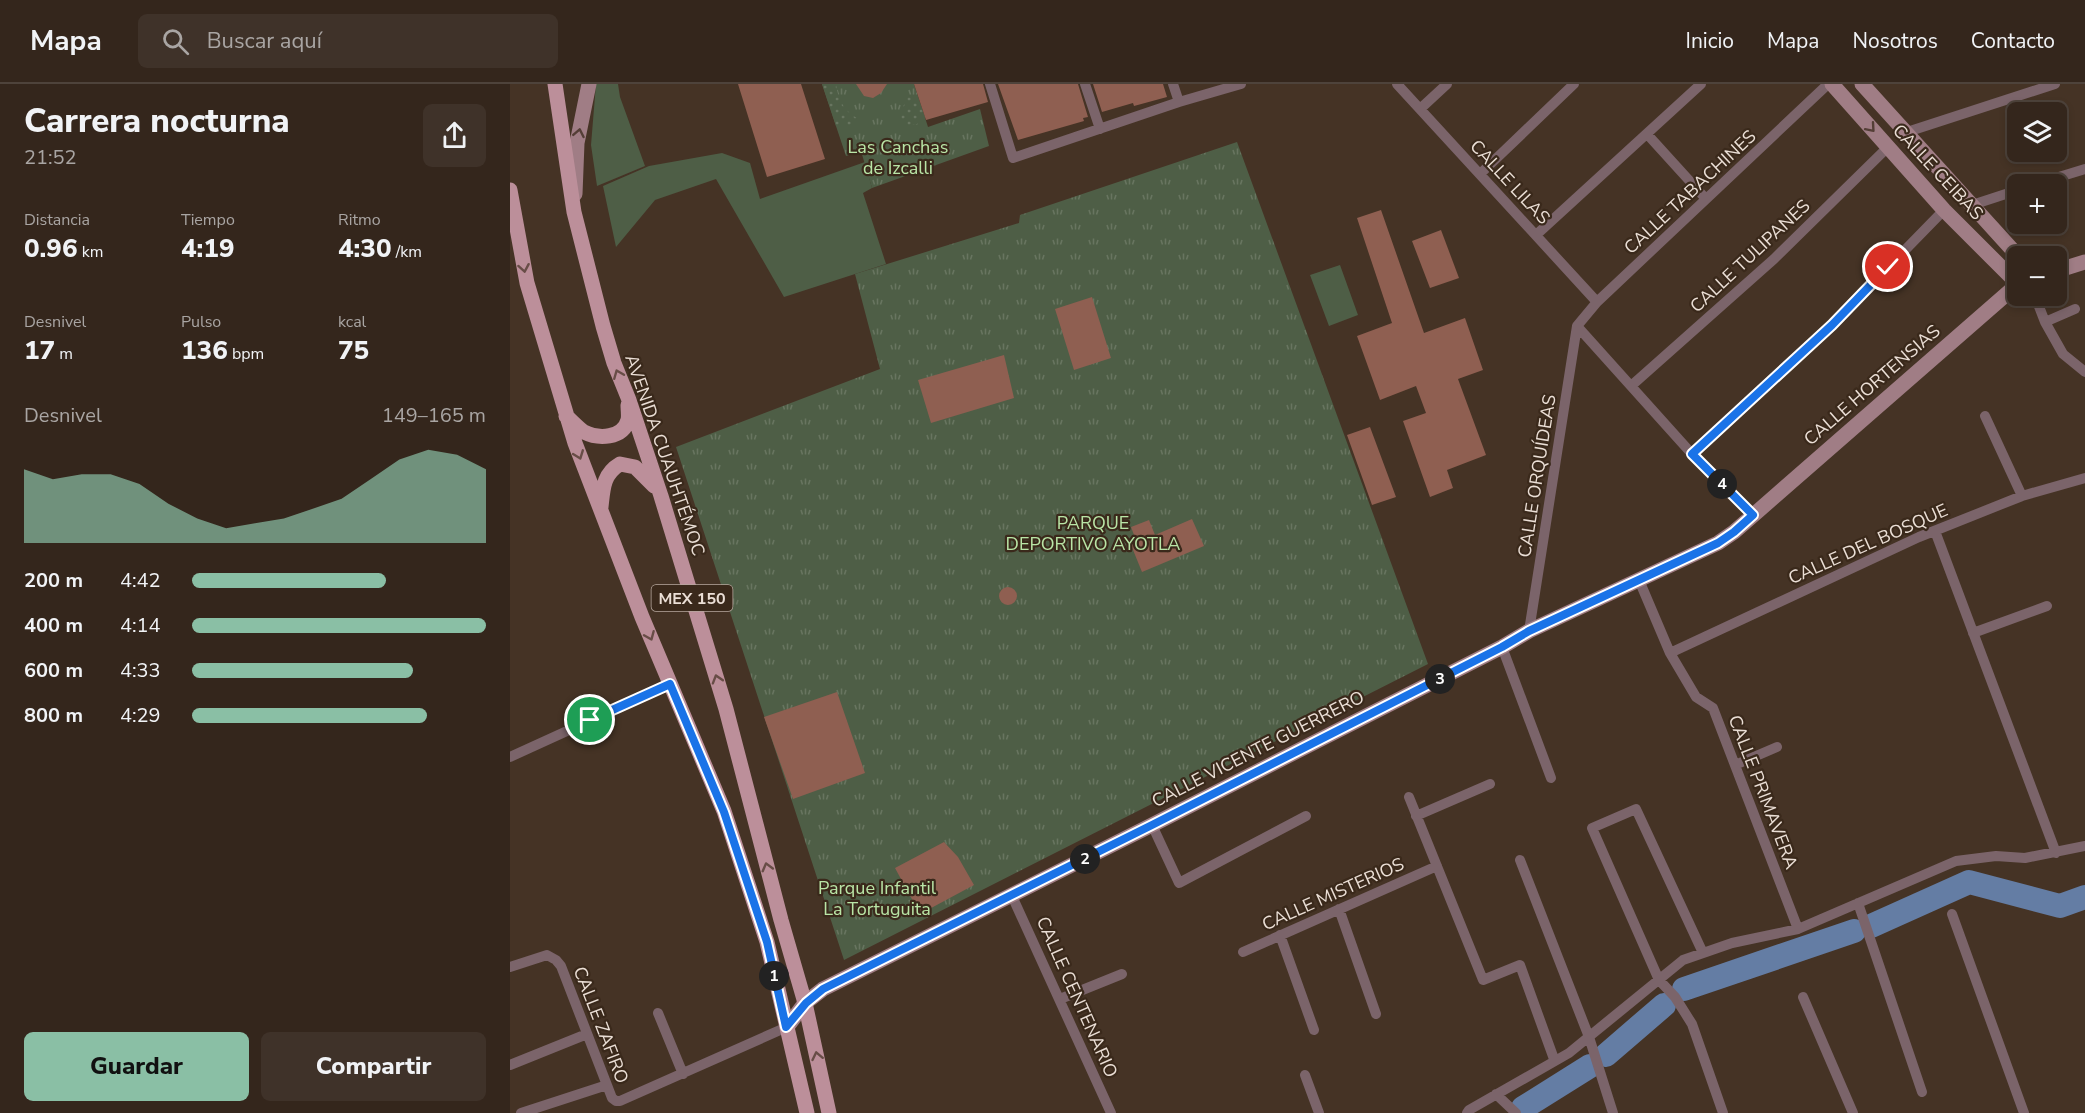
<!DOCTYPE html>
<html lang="es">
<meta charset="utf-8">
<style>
:root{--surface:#34261c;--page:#3f3229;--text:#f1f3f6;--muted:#a9a5a3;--line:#4e433b;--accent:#8abfa5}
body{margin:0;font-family:"Nunito Sans",sans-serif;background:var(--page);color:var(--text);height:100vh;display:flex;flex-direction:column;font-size:22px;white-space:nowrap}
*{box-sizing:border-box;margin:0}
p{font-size:20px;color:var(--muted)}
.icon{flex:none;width:33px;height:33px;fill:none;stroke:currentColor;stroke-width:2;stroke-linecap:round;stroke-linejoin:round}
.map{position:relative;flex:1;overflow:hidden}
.details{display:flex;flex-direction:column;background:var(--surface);width:510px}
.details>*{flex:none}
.controls{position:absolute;left:1497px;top:18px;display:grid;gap:12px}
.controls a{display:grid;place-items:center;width:60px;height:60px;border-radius:9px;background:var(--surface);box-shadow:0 3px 9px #0003,0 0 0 2px var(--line);font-size:30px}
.pin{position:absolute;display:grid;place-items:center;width:51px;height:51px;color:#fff;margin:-26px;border:3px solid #fff;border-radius:50%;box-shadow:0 2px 6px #0007}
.km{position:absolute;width:30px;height:30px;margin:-15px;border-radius:50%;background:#222;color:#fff;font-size:16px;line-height:30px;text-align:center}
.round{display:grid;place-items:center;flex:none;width:63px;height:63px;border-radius:9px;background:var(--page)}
.summary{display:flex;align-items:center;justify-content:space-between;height:102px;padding:0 24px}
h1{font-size:33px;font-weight:800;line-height:45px}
.stats{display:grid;grid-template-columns:repeat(3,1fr);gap:9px;height:102px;padding:6px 24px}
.stats div{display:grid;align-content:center}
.stats b{font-size:26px;font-weight:800}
.stats small{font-size:16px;font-weight:400}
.stats p{font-size:16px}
.chart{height:168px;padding:12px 24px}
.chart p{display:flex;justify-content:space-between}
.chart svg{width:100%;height:108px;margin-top:6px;fill:var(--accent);opacity:.7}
.cta{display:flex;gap:12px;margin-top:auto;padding:12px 24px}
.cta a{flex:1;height:69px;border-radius:9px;background:var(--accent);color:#111;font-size:24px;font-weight:800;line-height:69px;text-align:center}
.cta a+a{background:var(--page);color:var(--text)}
ul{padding:0 24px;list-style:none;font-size:20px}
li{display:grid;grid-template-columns:96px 72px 1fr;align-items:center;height:45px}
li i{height:15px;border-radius:8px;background:var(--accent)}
header{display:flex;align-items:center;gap:36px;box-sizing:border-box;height:84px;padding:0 30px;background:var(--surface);border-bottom:2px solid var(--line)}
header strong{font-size:28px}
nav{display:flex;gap:33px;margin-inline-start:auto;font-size:21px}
.search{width:420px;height:54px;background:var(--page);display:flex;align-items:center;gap:15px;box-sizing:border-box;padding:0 21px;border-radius:9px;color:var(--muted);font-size:22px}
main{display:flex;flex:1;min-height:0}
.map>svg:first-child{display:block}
</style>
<header>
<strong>Mapa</strong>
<div class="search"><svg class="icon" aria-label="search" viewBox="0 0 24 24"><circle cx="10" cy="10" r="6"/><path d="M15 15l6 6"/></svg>Buscar aquí</div>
<nav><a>Inicio</a><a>Mapa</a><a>Nosotros</a><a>Contacto</a></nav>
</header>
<main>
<section class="details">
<div class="summary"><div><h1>Carrera nocturna</h1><p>21:52</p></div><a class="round"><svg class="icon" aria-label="share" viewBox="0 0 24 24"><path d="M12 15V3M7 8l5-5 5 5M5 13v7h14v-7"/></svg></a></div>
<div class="stats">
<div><p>Distancia</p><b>0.96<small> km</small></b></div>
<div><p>Tiempo</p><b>4:19</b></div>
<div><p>Ritmo</p><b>4:30<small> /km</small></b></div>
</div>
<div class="stats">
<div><p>Desnivel</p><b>17<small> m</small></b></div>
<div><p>Pulso</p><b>136<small> bpm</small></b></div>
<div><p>kcal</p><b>75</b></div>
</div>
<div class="chart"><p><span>Desnivel</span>149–165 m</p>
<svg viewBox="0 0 160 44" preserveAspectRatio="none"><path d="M0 44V14L10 18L20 16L30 16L40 20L50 28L60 34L70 38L80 36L90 34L100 30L110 26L120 18L130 10L140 6L150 8L160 14V44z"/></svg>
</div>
<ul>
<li><b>200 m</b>4:42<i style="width:66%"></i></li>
<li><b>400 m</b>4:14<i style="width:100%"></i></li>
<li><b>600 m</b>4:33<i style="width:75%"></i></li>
<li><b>800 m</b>4:29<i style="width:80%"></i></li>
</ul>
<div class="cta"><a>Guardar</a><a>Compartir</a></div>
</section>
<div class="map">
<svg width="1575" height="1029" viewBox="0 0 1575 1029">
<defs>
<pattern id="park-tufts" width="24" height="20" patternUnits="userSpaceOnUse" patternTransform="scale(1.5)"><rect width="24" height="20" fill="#4e5e46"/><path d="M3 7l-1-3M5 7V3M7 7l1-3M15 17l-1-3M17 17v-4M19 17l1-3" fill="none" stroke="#687560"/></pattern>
<pattern id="garden-dots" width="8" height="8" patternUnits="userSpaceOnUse" patternTransform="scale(1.5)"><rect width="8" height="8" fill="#4e5e46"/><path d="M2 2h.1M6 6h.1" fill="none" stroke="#687560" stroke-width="1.8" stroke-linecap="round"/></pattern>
</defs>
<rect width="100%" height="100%" fill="#453325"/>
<path fill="#4e5e46" d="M86 0H108L110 13 135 82 87 102 81 61Z
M212 69 240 79 250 115 355 78 362 104 353 109 376 180 274 213 206 95 145 116 106 163 93 102 139 82Z
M830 181 848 231 819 242 800 191Z"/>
<path fill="url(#park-tufts)" d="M312 0H404L418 43 470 25 479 62 362 104 351 67 336 72Z
M727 58 918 580 334 876 166 363 370 285 345 190 509 139 510 131Z"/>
<path fill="url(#garden-dots)" d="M312 0H326C328 17 335 28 350 36L348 41 326 42Z
M407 11 415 33 407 40 396 42 387 31 394 21 398 12Z"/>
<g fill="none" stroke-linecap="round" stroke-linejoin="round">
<path stroke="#647da4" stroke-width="24" d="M1361 842 1459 798 1550 822 1575 813
M1174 905 1344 847
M1096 971 1154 921
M1013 1024 1080 982"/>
</g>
<path fill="#8f5f51" d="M228 0H291L315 75 257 93Z
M346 0H377L371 9 363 14 354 12Z
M404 0H473L478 18 416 36Z
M488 0H568L578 33 573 34 574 37 508 56Z
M583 0H653L657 13 624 22 623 19 592 28Z
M871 126 914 249 955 234 973 286 948 295 976 371 937 386 943 404 920 413 893 337 916 329 906 302 870 316 847 252 882 239 847 134Z
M931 146 949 194 920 204 902 157Z
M582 213 601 274 564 286 545 225Z
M494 271 504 314 421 339 408 296Z
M860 343 886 413 862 421 837 351Z
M682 435 694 462 632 488 621 461 627 459 621 443 639 436 645 451Z
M489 512a9 9 0 1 1 18 0a9 9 0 1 1-18 0Z
M327 608 355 689 283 715 254 633Z
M434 758 448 773 464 801 410 830 385 784Z"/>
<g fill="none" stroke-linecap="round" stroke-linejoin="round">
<path stroke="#7b646a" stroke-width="10" d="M480 0 503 74 669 18 731 0
M575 0 590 45
M663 0 669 18
M887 0 1087 218
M910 25 937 0
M1397 48 1545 0
M1137 50 1196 115
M970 90 1064 0
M1526 100 1575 85
M1462 121 1508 106
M1026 151 1191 0
M1525 212 1535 238 1553 270 1575 288
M1535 238 1565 225
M1067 242 1087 218 1318 0
M1067 242 1182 370 1243 431
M1121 302 1264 175 1378 63
M1475 332 1512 412
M1182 370 1322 241 1434 126
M1425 447 1546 769
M1129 496 1160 569 1186 613 1203 624 1288 845
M1019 547 1067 242
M1463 549 1537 522
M992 563 1041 694
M1160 569 1409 453 1512 412 1575 394
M0 673 160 600
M1225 681 1267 663
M899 713 973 896 1010 881 1044 975
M906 732 980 700
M642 741 669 799 796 732
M1010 776 1079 953 1103 1029
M502 812 601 1029
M1348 819 1412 1008
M829 825 866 930
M1442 830 1514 1029
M770 851 804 946
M733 868 927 782
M1193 869 1126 725 1082 744 1149 896 1165 913 1182 940 1213 1029
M0 883 37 871 46 876 51 882 102 1014 106 1017H110L277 943
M1293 913 1343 1029
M550 915 612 890
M148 929 173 990
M0 981 77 950
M795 991 809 1029
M986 1010 1006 1029
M11 1029 97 1001
M957 1029 959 1026 1059 969 1173 876 1222 859 1288 845 1446 777 1486 772 1515 774 1575 762"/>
<path stroke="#a07d85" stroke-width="15" d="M1322 0 1434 126 1508 200
M1352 0 1508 172
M65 110 67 59 79 0
M1546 187 1575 178
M277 943 295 919 313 905 642 741 992 563 1019 547 1208 459 1224 448 1508 200"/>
<path stroke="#bc8f9a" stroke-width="15" d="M45 0 64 128 93 242 104 279 119 316 151 412 216 625 271 836 295 919 319 1029
M0 106 17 199 65 359 132 533 214 727 257 858 297 1029
M56 332C62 337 68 344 74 348 88 355 113 355 118 336 119 332 118 326 118 321
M91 423C93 405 93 390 110 380L125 383 144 402"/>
</g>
<defs><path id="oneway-chevron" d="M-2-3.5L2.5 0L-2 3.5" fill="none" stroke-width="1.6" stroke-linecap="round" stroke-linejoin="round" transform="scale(1.5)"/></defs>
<g stroke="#543e36">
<use href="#oneway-chevron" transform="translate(1361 44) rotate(49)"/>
<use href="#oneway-chevron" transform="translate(69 49) rotate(-79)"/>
</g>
<g stroke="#684d47">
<use href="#oneway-chevron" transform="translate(14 184) rotate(80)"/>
<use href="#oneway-chevron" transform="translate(108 290) rotate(-112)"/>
<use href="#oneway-chevron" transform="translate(69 371) rotate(69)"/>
<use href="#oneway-chevron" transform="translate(140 552) rotate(67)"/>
<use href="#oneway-chevron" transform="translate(207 595) rotate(-107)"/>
<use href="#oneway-chevron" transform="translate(257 783) rotate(-105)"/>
<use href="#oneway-chevron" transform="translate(307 972) rotate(-102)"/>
</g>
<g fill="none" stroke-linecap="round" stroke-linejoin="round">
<defs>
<path id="route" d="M80 636 160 600 214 728 257 858 276 943 296 919 313 905 642 741 992 563 1019 547 1208 459 1224 448 1243 431 1182 370 1322 241 1378 183"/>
</defs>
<use href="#route" stroke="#fff" stroke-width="12"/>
<use href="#route" stroke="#1a73e8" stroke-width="8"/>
</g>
<g text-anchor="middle" stroke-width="4.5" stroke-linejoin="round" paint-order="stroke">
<rect fill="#3a291b" stroke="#b6a89e" stroke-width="1.5" x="141.5" y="501" width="81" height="26" rx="4.5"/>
<g font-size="16" font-weight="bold" fill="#ebdfd6">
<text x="182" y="520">MEX 150</text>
</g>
<g font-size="18" fill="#b9e5a6" stroke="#3a291b">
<text x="388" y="69">Las Canchas<tspan x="388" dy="21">de Izcalli</tspan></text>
<text x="583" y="445">PARQUE<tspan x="583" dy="21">DEPORTIVO AYOTLA</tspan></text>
<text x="367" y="810">Parque Infantil<tspan x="367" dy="21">La Tortuguita</tspan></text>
</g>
<g font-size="18" fill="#ebdfd6" stroke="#3a291b">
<text transform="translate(1428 88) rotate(47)" y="6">CALLE CEIBAS</text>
<text transform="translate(1000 98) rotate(47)" y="6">CALLE LILAS</text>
<text transform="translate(1180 108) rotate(-43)" y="6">CALLE TABACHINES</text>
<text transform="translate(1240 172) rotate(-43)" y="6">CALLE TULIPANES</text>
<text transform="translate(1362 301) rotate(-41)" y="6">CALLE HORTENSIAS</text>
<text transform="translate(155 371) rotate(71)" y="6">AVENIDA CUAUHTÉMOC</text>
<text transform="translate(1027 392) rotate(-81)" y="6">CALLE ORQUÍDEAS</text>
<text transform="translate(1358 460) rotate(-24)" y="6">CALLE DEL BOSQUE</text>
<text transform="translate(748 665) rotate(-27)" y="6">CALLE VICENTE GUERRERO</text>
<text transform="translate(1253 708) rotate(69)" y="6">CALLE PRIMAVERA</text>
<text transform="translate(823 810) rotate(-24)" y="6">CALLE MISTERIOS</text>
<text transform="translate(567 913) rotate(66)" y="6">CALLE CENTENARIO</text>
<text transform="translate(91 941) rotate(69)" y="6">CALLE ZAFIRO</text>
</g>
</g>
</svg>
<div class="controls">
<a><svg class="icon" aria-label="layers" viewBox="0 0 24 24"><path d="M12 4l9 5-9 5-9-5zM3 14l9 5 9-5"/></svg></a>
<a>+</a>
<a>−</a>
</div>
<div class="pin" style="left:80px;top:636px;background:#1e9e55"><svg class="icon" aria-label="arrive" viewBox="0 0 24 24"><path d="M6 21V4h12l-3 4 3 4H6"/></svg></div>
<div class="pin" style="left:1378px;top:183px;background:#d93025"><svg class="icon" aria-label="check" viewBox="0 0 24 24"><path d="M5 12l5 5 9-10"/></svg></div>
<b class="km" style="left:264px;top:892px">1</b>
<b class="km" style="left:575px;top:775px">2</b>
<b class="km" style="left:930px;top:595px">3</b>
<b class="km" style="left:1212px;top:400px">4</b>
</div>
</main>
